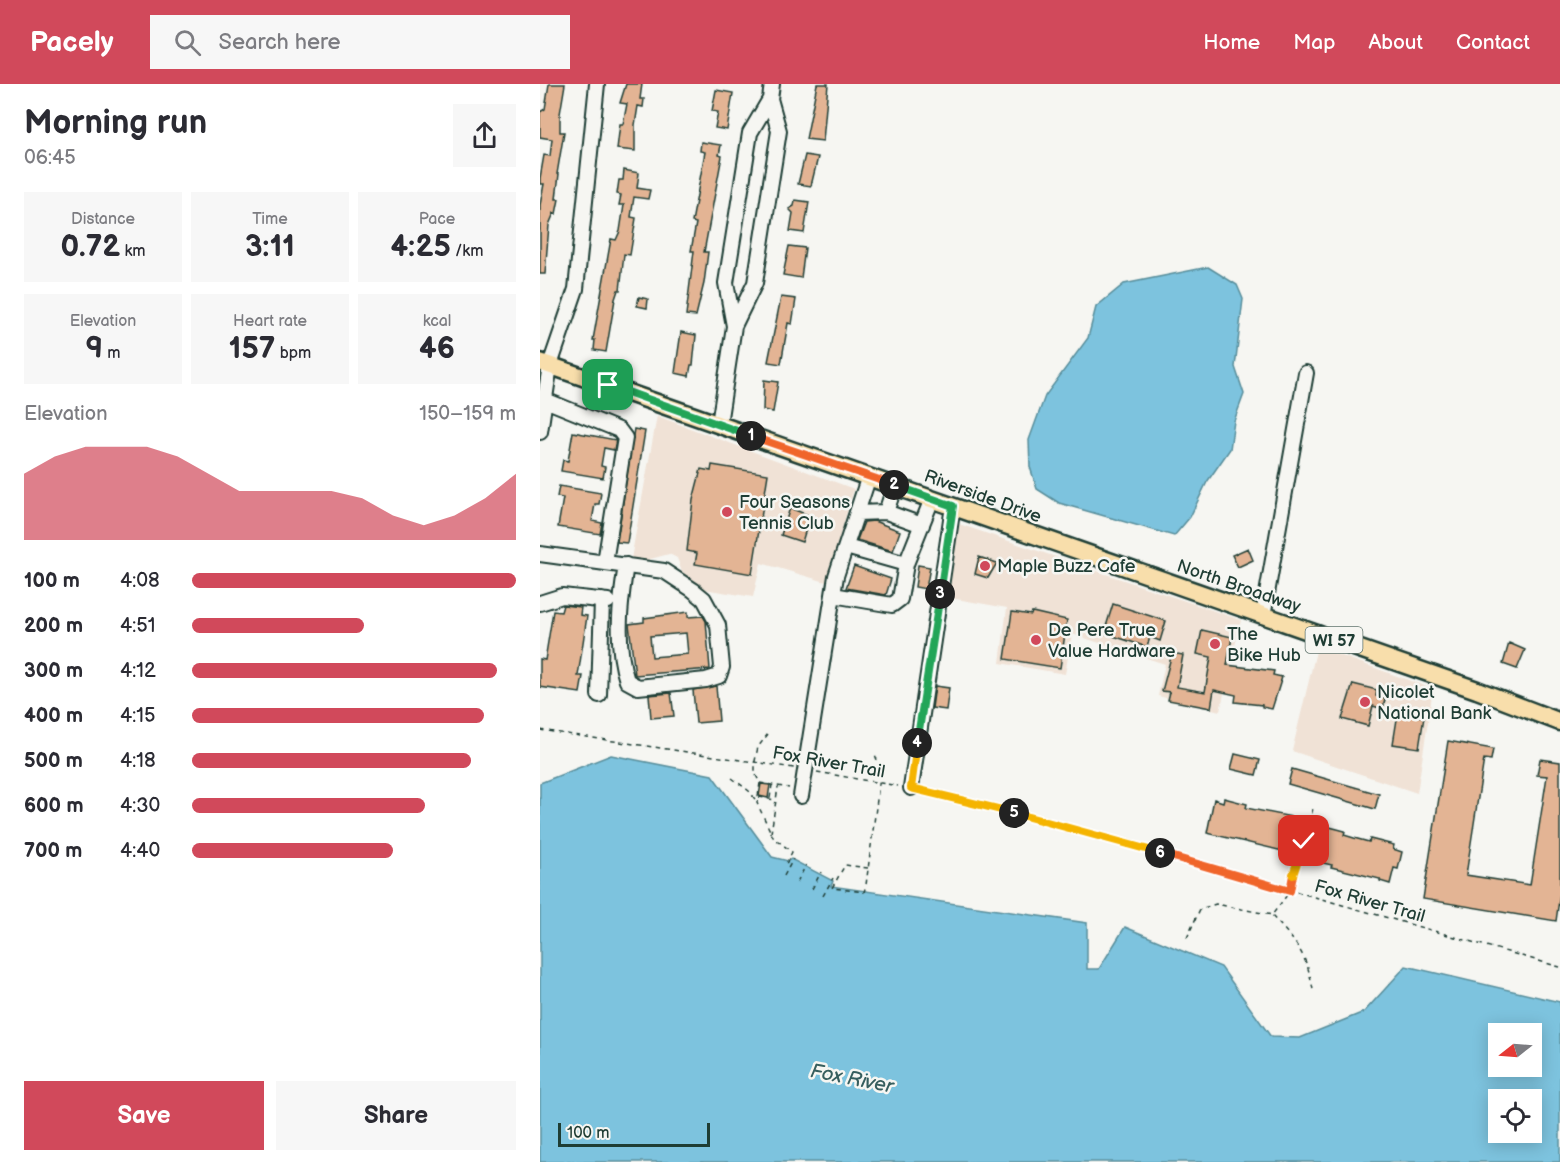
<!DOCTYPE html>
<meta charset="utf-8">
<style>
:root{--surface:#fff;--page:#f7f7f7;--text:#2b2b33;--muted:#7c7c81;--accent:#d1495b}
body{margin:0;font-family:"Balsamiq Sans",sans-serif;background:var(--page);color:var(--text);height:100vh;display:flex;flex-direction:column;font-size:22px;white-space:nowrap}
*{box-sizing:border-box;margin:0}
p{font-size:20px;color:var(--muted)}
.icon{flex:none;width:33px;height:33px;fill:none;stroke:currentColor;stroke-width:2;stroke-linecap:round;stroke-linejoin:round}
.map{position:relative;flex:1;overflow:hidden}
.panel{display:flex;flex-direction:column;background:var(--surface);width:540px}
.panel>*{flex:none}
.needle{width:39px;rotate:253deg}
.buttons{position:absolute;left:948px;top:939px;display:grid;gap:12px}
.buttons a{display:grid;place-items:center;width:54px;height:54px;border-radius:0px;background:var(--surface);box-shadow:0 3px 15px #0003;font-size:30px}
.scale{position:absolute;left:18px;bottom:15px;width:152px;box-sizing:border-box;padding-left:6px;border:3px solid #1f3d34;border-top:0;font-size:16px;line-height:21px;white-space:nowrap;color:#1f3d34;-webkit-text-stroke:4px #f6f6f2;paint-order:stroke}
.pin{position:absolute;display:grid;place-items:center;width:51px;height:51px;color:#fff;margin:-26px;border-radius:12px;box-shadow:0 3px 9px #0006}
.km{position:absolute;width:30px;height:30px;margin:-15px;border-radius:50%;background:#222;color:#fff;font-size:16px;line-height:30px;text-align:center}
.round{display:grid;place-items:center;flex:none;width:63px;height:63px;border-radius:0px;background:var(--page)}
.summary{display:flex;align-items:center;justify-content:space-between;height:102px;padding:0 24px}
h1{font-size:33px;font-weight:600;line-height:45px}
.stats{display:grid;grid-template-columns:repeat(3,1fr);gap:9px;height:102px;padding:6px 24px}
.stats div{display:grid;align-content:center;border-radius:0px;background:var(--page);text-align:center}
.stats b{font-size:30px;font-weight:600}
.stats small{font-size:16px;font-weight:400}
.stats p{font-size:16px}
.chart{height:168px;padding:12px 24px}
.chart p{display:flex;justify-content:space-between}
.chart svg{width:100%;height:108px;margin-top:6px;fill:var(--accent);opacity:.7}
.button{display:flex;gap:12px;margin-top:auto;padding:12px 24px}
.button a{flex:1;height:69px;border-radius:0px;background:var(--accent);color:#fff;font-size:24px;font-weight:600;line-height:69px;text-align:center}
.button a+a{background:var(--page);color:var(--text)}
ul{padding:0 24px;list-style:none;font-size:20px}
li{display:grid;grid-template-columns:96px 72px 1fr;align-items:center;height:45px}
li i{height:15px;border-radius:8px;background:var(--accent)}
header{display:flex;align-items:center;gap:36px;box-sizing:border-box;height:84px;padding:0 30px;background:var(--accent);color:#fff}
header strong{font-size:28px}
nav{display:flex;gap:33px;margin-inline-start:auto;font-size:21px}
.search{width:420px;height:54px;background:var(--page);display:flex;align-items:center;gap:15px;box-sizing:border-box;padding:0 21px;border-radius:0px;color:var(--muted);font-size:22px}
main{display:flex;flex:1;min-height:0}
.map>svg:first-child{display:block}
</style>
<header>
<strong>Pacely</strong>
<div class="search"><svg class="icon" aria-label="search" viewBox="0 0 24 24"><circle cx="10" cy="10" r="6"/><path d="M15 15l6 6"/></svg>Search here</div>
<nav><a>Home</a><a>Map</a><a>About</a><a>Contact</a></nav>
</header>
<main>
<section class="panel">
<div class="summary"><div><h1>Morning run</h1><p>06:45</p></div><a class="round"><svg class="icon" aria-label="share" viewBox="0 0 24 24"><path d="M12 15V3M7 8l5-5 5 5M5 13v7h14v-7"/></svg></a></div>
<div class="stats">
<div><p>Distance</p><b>0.72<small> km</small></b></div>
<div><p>Time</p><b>3:11</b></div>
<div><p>Pace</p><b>4:25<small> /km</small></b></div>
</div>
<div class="stats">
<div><p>Elevation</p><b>9<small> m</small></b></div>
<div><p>Heart rate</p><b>157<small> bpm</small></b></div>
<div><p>kcal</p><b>46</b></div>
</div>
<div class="chart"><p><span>Elevation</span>150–159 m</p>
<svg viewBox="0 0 160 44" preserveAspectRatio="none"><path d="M0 44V17L10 10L20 6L30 6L40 6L50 10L60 17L70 24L80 24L90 24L100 24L110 27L120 34L130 38L140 34L150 27L160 17V44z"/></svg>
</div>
<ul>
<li><b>100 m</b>4:08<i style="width:100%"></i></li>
<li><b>200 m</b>4:51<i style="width:53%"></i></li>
<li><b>300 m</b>4:12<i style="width:94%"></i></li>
<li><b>400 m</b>4:15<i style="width:90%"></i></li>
<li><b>500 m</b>4:18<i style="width:86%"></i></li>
<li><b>600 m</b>4:30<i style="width:72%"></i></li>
<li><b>700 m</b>4:40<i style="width:62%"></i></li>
</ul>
<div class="button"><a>Save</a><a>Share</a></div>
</section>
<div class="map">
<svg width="1020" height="1078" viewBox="0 0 1020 1078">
<rect width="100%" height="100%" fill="#f6f6f2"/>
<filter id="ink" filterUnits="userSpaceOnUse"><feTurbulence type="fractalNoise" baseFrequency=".0167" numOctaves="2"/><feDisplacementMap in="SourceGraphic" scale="12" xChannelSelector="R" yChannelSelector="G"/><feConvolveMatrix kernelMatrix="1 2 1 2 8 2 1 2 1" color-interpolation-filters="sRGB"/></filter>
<g filter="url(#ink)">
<path fill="#f0e2d6" d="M117 332 314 405 286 498 221 479 213 513 139 501 142 488 137 474 129 470 103 477 91 475Z
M416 439 701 536 680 627 618 612 625 580 532 550 525 590 460 579 467 524 405 513Z
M777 563 893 605 877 709 752 667Z"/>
<path fill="#7dc3de" stroke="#578d9a" stroke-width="1.5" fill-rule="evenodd" d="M668 183 697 201 703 215 695 283 704 310 694 337 690 365 667 398 650 433 634 452 519 419 497 405 490 383 489 356 505 312 548 254 556 223 584 200Z
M71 671 172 691 232 773 248 777 251 775 293 797 291 802 547 839V885H559L585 843 681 883 731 953 760 954 824 928 866 882 1020 918V1078H0V699ZM958 950H992V982H958ZM958 1016H992V1048H958Z"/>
<path fill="#e3b494" stroke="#1f3d34" stroke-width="1.5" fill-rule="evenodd" d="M9 0H25L20 30V48H24L17 90H19L16 115H19L16 130 14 129 9 141 5 190H0V121L4 100H0V94L4 71 10 72 12 55 0 53V28L5 25Z
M86 0H102L100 15H104L103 23 98 22 95 41V67L77 65 80 40H83L87 20 80 19Z
M277 0H288L283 57 266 55Z
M176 6 193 9 187 46 175 44 178 28 172 27Z
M161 58 181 61 179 71 182 72 164 168H168L164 199 156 232 146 231 154 167H151L156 139 152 138 165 68 160 67Z
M265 71 278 73 271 102 258 100Z
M84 86 99 89 97 104 110 106 108 115 94 113 91 133 96 134 90 171 84 170 80 206H78L75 215 66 268 54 266 55 256H53L71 155 76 156 80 147 84 121H79L81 111 77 110 79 96H83Z
M255 116 269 118 264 149 250 147 253 129 249 125 254 122Z
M249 162 265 164 261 194 243 191Z
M99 213 108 215 107 224 97 222Z
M241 213 256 215 252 240 248 239 241 280 228 278Z
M141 248 156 251 153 281H151L149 292 135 289Z
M224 296 238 298 233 328 223 326Z
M94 345 105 347 87 459 77 458Z
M33 348 76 356 74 366 64 364 61 382 65 383 63 394 21 387 23 376 28 377Z
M172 381 228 390 212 490 155 480 157 469 147 467 153 416 161 385 171 387Z
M19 402 61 409 59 420H55L52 437 62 439 60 450 18 443 23 414 17 413Z
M250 424 270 432 262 458 241 451Z
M334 437 360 447 353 467 317 456 324 438Z
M708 464 713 476 698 483 692 471Z
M439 473 457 479 448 494 435 490Z
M378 481 390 483 386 505 375 503Z
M314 482 351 495 346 511 306 504Z
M573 520 626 537 620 557 610 553 607 563 564 549Z
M23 521 41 523 40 531 47 532 38 592H43L40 609 0 603V575L5 576 13 527 21 528Z
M148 528V533L163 532 166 537 170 585 95 591 89 540 104 538V534ZM146 549 148 570 112 573 110 552Z
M472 528 491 531 492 528 527 536 520 584 465 575Z
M662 546 692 553 687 581 734 587 733 591 742 593 732 625 722 623V621L695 618 696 611 674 606 671 624 628 616 630 608 622 607 632 569 643 571 637 603 665 608 671 573 657 570Z
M969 559 985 566 977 585 963 580Z
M813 600 837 606 836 612 845 615 843 625 833 622 828 642 802 635Z
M176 602 179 637 156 639 153 606Z
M395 602 409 604 406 626 392 624Z
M131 609 134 632 111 634 109 611Z
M858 629 884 633 879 664 853 660Z
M908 657 953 665 951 676 944 675 926 791 990 801 1007 692 997 691 1000 675 1020 678V809L1016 837 883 815Z
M695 670 720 676 716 691 691 685Z
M752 685 839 710 835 725 748 700Z
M221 700 230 701 228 714 219 712Z
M684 714 707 720 706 724 757 734 756 738 781 745 782 741 805 747 804 751 814 754 829 758 830 755 854 761 853 765 862 768 858 785 854 784 850 800 840 797V795L791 783 792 781 743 770V767L667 749 674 715 683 718Z"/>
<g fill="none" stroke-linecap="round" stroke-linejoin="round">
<defs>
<path id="minor" d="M194 242 215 199 239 47 230 15
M5 316 79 346 85 354 65 478
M179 340 194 242 186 199 210 49 230 15 232 0
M0 348 10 281 36 205 57 0
M355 401 346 428 382 441
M317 429 346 428
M306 463 366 480
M0 470 124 487 153 506 164 515 178 541 182 583 179 592 166 596 98 603 87 597C75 560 80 519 86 481
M293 511 352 521 360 515 366 480 392 415
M0 519 22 512 68 517
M723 532 766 289
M59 611 62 516
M371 704 413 422
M261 712 296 492 329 392"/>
<path id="major" d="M0 278 937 606 1020 638"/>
</defs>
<use href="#minor" stroke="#1f3d34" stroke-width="18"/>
<use href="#major" stroke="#1f3d34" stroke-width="21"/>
<path stroke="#1f3d34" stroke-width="1.5" stroke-dasharray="4.5 4.5" stroke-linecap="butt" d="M0 646 254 684
M228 650 218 663 215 677V689L220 699 217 719 233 753 252 768 245 782
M277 688 358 702
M192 694 209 707 217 718
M220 699 249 704
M383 707 575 756 1020 883
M219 713 235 716
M230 714 232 701
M231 749 238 703
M328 784 305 781 292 804 324 808 326 801 339 700 341 686 334 668
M244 792 253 775
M257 798 266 781
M272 805 281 788
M283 812 293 794
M732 832C756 858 767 870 773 906
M647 854 660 825 676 820 732 831 750 807 774 721"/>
<use href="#minor" stroke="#f6f6f2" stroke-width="14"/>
<use href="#major" stroke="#f8deab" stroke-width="16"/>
</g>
</g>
<g fill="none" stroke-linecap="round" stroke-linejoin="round" filter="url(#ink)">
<defs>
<path id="split-1" d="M68 301 211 352"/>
<path id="split-2" d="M211 352 354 401"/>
<path id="split-3" d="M354 401 413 422 400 510"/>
<path id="split-4" d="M377 659 400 510"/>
<path id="split-5" d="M377 659 371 704 474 729"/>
<path id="split-6" d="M474 729 620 769"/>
<path id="split-7" d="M620 769 750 807 753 791"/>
<path id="split-8" d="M753 791 764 757"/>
</defs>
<use href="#split-1" stroke="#fff" stroke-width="12"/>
<use href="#split-2" stroke="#fff" stroke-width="12"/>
<use href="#split-3" stroke="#fff" stroke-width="12"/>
<use href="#split-4" stroke="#fff" stroke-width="12"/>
<use href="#split-5" stroke="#fff" stroke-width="12"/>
<use href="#split-6" stroke="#fff" stroke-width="12"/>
<use href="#split-7" stroke="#fff" stroke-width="12"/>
<use href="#split-8" stroke="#fff" stroke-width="12"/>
<use href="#split-1" stroke="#22a559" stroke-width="8"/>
<use href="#split-2" stroke="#f0652b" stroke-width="8"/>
<use href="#split-3" stroke="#22a559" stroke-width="8"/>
<use href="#split-4" stroke="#22a559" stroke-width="8"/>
<use href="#split-5" stroke="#f5b400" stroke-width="8"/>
<use href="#split-6" stroke="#f5b400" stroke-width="8"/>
<use href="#split-7" stroke="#f0652b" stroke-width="8"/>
<use href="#split-8" stroke="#f5b400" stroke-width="8"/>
</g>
<g fill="#d1495b" stroke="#f6f6f2" stroke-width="2">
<circle cx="187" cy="428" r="6"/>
<circle cx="445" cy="482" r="6"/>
<circle cx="496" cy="556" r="6"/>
<circle cx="675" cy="560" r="6"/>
<circle cx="825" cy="618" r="6"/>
</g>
<g text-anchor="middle" stroke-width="5" stroke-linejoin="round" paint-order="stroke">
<rect fill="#f6f6f2" stroke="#60746d" stroke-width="1.5" x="765.5" y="543" width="57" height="26" rx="4.5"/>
<g font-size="16" font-weight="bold" fill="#1f3d34">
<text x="794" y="562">WI 57</text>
</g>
<g font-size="18" fill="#1f3d34" stroke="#f6f6f2">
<text transform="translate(443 412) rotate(20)" y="6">Riverside Drive</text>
<text transform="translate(699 502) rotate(19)" y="6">North Broadway</text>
<text transform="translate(289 678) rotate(10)" y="6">Fox River Trail</text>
<text transform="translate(830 817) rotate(16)" y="6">Fox River Trail</text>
</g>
<g font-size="18" fill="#1f3d34" stroke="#f6f6f2" text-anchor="start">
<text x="199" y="424">Four Seasons<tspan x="199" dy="21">Tennis Club</tspan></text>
<text x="457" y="488">Maple Buzz Cafe</text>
<text x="508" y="552">De Pere True<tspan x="508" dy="21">Value Hardware</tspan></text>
<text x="687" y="556">The<tspan x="687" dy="21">Bike Hub</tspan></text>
<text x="837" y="614">Nicolet<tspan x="837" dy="21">National Bank</tspan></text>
</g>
<g font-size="20" font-style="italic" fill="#365e5e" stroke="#f6f6f2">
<text transform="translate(312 994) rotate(11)" y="7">Fox River</text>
</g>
</g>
</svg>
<div class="buttons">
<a><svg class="needle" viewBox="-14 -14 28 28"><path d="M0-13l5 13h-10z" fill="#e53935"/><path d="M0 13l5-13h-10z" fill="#7c7c81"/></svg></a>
<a><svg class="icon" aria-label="locate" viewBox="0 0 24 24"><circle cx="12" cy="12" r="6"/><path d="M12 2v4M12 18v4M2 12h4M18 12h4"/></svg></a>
</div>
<div class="scale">100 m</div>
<div class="pin" style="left:68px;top:301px;background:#1e9e55"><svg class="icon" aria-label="arrive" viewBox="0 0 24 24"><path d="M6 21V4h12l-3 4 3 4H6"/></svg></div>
<div class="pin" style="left:764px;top:757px;background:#d93025"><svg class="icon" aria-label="check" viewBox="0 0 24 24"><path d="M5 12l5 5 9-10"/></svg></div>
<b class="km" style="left:211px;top:352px">1</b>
<b class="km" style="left:354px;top:401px">2</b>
<b class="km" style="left:400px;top:510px">3</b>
<b class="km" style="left:377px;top:659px">4</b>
<b class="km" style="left:474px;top:729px">5</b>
<b class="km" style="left:620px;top:769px">6</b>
</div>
</main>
